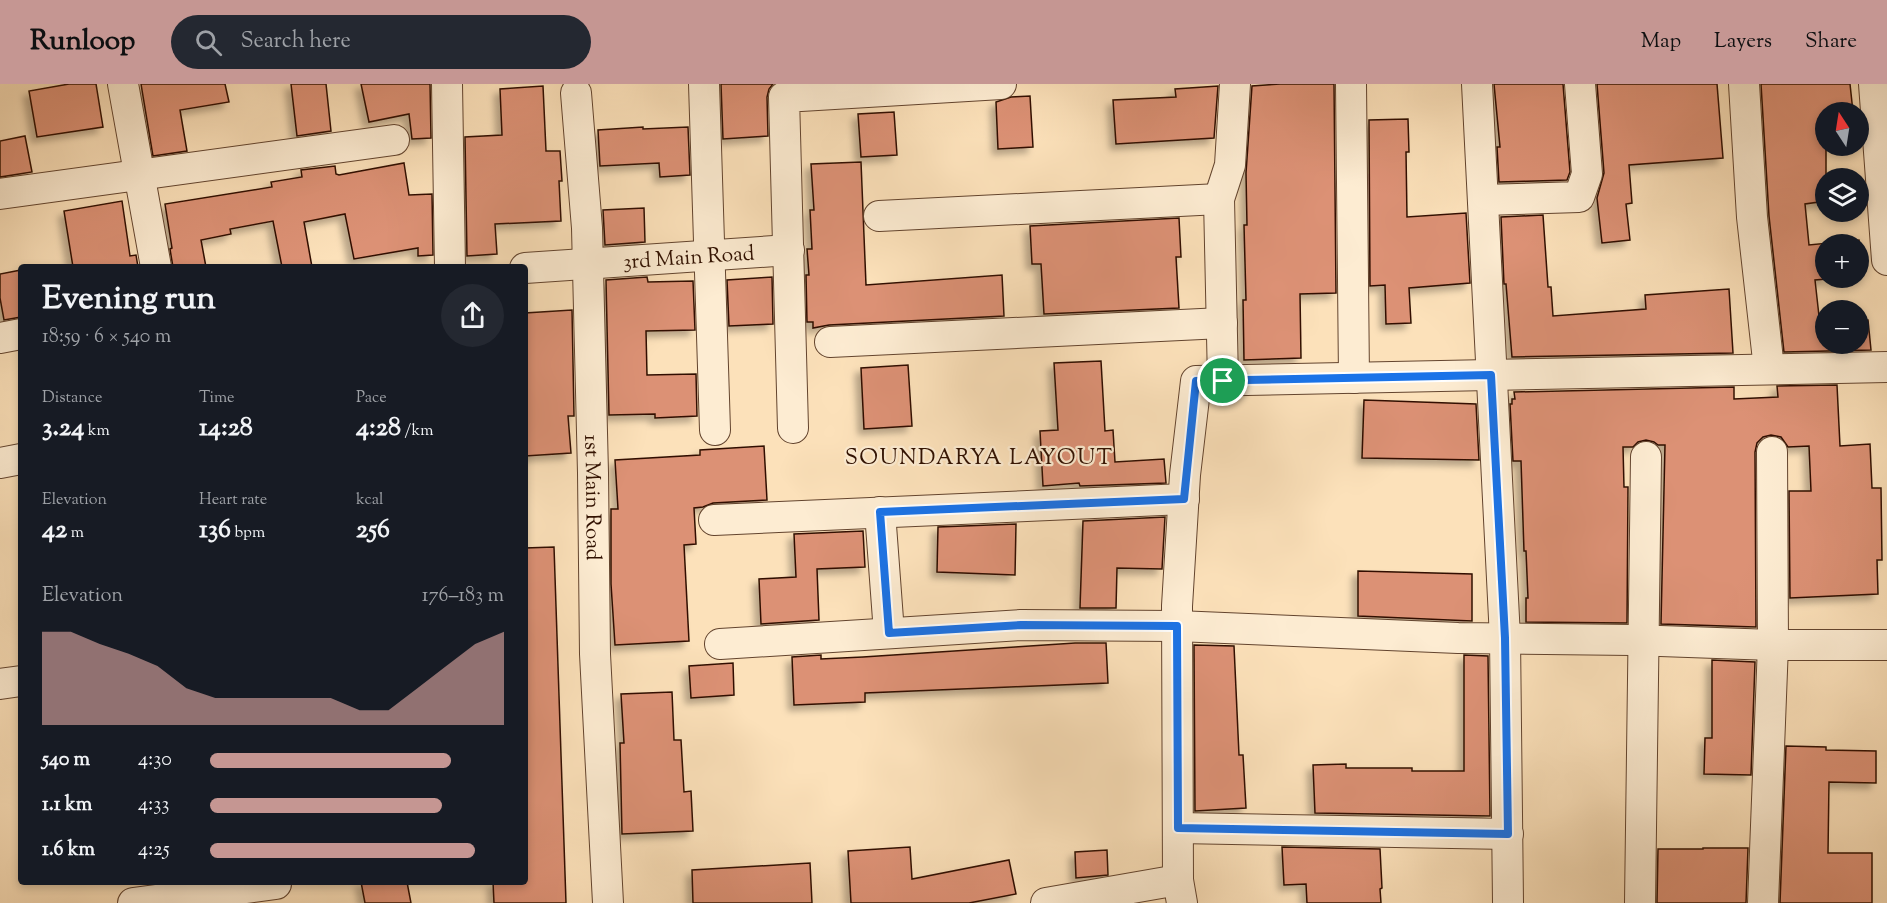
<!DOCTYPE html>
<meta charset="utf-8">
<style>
:root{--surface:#171b24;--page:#242831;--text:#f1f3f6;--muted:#9ea1a6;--accent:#c59692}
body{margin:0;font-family:"Sorts Mill Goudy",serif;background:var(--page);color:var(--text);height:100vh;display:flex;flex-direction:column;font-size:22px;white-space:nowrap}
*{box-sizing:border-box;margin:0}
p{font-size:20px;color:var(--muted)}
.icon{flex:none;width:33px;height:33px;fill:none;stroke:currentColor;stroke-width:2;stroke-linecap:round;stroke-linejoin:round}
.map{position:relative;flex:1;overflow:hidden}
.sheet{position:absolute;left:18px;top:180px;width:510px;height:621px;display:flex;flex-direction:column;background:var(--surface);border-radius:6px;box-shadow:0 3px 9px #0003}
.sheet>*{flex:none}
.needle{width:39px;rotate:348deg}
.tools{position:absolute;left:1815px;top:18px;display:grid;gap:12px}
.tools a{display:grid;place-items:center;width:54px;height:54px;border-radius:50%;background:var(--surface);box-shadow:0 3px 9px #0003;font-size:30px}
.pin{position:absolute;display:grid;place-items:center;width:51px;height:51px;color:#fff;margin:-26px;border:3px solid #fff;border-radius:50%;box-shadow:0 2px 6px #0007}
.round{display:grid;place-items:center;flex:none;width:63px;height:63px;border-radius:32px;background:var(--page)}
.head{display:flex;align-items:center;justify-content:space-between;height:102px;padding:0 24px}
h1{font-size:33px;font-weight:800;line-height:45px}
.stats{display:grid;grid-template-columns:repeat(3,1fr);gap:9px;height:102px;padding:6px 24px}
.stats div{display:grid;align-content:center}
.stats b{font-size:26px;font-weight:800}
.stats small{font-size:16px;font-weight:400}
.stats p{font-size:16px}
.chart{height:168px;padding:12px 24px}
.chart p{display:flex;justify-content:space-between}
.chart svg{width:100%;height:108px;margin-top:6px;fill:var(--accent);opacity:.7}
ul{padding:0 24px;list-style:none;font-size:20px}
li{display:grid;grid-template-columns:96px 72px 1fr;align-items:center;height:45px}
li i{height:15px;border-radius:8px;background:var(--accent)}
header{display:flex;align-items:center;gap:36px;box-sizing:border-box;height:84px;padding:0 30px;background:var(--accent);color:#111}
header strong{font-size:28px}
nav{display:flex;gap:33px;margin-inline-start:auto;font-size:21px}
.search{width:420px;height:54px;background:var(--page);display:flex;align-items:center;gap:15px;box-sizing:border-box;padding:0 21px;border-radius:33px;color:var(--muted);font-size:22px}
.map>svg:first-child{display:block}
</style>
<header>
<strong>Runloop</strong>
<div class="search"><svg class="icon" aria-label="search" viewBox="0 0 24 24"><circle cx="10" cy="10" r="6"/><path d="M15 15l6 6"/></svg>Search here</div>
<nav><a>Map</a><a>Layers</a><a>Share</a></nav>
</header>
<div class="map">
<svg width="1887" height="819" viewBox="0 0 1887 819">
<defs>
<filter id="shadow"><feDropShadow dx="-5.5" dy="5.5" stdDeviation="3" flood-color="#0004"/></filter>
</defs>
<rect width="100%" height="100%" fill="#fce1ba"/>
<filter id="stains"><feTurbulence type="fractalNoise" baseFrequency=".00333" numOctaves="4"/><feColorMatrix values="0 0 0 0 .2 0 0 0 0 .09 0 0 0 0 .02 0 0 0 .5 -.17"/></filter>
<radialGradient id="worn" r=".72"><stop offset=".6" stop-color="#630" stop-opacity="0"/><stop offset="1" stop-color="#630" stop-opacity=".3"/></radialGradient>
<path fill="#dc9174" stroke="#301000" stroke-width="1.5" filter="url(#shadow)" d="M69 0H96L103 43 37 53 29 7Z
M141 0H225L229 18 180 26 187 67 153 72Z
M291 0H326L331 47 297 52Z
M361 0H430L431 54 412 55 409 30 369 38Z
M721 0H773L769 5 767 13 768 52 723 55Z
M1280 0H1334L1336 209 1300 210 1301 274 1244 276 1243 216H1246L1244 141H1247L1246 89 1252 2Z
M1494 0H1563L1570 88 1567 96 1499 98 1497 63H1500Z
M1597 0H1717L1723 74 1629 81 1632 119 1626 120 1630 156 1602 159 1597 114 1604 89Z
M1761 0H1850L1853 28H1826V117L1805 120 1809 161 1859 156 1863 191 1858 192V160H1826V194H1840L1815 196 1820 241 1826 240V260H1858V237L1868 236 1871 266 1784 268 1769 132Z
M543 2 546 67H560L562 97H559L561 137 495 140 497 170 467 172 465 53 502 51 500 5Z
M1218 2 1214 54 1116 60 1113 16 1176 13 1175 5Z
M1030 12 1033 63 998 65 996 18 1011 13Z
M894 28 897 71 861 73 858 30Z
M1408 35 1409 68H1406L1407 133 1466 129 1470 199 1409 204 1411 239 1386 240 1385 201 1370 202 1369 36Z
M643 43V45L688 43 690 91 660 93 659 79 600 82 598 46Z
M25 52 32 88 0 93V57Z
M861 78 866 201 1002 191 1004 232 829 241 813 244V238H807L806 191H809L807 165H812L810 126H814L811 80Z
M404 79 409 111 432 110 433 171 418 172V164L354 175 345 130 304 138 312 183H282L273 137 230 145 231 150 201 156 206 183H173L170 165 172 164 165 120 272 103 271 98 302 93 301 86 335 82 336 90 339 91Z
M122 117 130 172 136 171 138 183H73L64 127Z
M644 124 645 158 605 161 603 126Z
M1543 131 1548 203H1551L1553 232 1646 225 1645 211 1729 205 1733 269 1512 273 1506 200H1504L1501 133Z
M1179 134 1181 173H1176L1179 224 1044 230 1041 180H1032L1030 142Z
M21 186V233L4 236 0 214V190Z
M647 193 648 198 693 197 695 246 646 247 647 291 696 290 697 332 655 334V330L609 331 606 196Z
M772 193 773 240 729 242 727 196Z
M572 226 574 332H568L571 369 525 372V229Z
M1101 277 1105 347 1113 346 1115 378 1164 375 1166 399 1080 402 1079 399 1043 402 1040 347 1058 346 1054 279Z
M908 281 912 342 864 345 861 284Z
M1837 301 1840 362 1870 360 1872 404H1881L1882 476H1877L1878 510 1790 514 1789 407H1811L1809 362 1788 363 1781 353 1771 351 1763 353 1757 359 1755 368 1756 543 1661 540 1665 361H1658L1654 358 1646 356 1638 358 1633 363H1623L1624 403H1628L1627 539 1526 538V514H1528L1526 467H1524L1521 377H1513L1510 320H1512V315H1515L1514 308 1734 303V315L1778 313 1777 302Z
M1364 316 1476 320 1479 376 1362 374Z
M764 362 767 416 713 419 703 423 694 424 696 460 684 461 689 557 615 561 611 500V425H618L615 376 700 371V366Z
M1165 433 1162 485 1117 484 1116 524H1080L1083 437Z
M1016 440 1015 491 937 488 938 443Z
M863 447 865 483 817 485 819 536 761 540 759 495 796 493 794 450Z
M554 463 566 819H494L493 798H525V464Z
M1358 487 1472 490V537L1358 532Z
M1075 559H1106L1108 599 865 609V618L794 621 792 573 821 571V575L863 573Z
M1194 561 1234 562 1239 671H1243L1246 724 1195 727Z
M1464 571 1488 572 1490 732 1315 729 1313 681 1346 680V684H1412V687H1464Z
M1712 576 1755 578 1751 691 1704 690 1705 654H1712Z
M733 579 734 611 691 614 689 582Z
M672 608 674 656H681L684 708 691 707 693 747 622 750 620 659H624L621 610Z
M1786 662 1826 663V666L1876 667V699L1829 698 1828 769H1872V819H1780Z
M910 763 912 795 1009 776 1016 810 969 819H851L848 767Z
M1282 763 1380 765 1382 804 1380 805 1381 819H1307L1306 800 1284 801Z
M1703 764H1748L1746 819H1657L1658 765H1703Z
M1107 766 1108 791 1076 794 1075 768Z
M810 779 812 819H693L692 786Z
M361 798H407L411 819H365Z"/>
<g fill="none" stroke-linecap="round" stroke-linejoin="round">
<defs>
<g id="minor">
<path d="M123 0 156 183"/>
<path d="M447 0 450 183"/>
<path d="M704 0 715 346"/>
<path d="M1351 0 1354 294"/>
<path d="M1477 0 1505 554 1508 819"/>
<path d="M1744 0 1752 133 1769 285"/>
<path d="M1874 0 1887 176"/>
<path id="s1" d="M576 9 587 144 593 389 595 570 608 819"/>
<path d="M0 110 394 56"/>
<path d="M1483 116 1579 113 1587 90 1580 0"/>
<path d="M879 132 1219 115"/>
<path id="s2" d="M525 184 789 166"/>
<path d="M0 254 21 250"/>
<path d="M830 258 1222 239"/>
<path d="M1223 297 1219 115 1230 81 1235 0"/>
<path d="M793 344 784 13 1001 0"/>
<path d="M0 379 21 375"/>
<path d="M880 428 889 549"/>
<path d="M714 436 1184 415"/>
<path d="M720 560 1021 541 1177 542 1458 554 1632 556 1773 561H1887"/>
<path d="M0 600 21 597"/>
<path d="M1178 744 1508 750"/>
<path d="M133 819 276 800"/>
<path d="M1046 819 1178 796"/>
<path d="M1182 819 1178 796 1177 522 1185 391 1196 297 1887 283"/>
<path d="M1640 819 1646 373"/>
<path d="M1763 819 1773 561 1772 368"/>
</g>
</defs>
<use href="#minor" stroke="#63442e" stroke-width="32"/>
<use href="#minor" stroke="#fdecd2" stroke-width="30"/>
</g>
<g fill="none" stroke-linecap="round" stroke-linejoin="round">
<defs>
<path id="route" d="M1491 291 1505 554 1508 750 1178 744 1177 542 1021 541 889 549 880 428 1184 415 1196 297Z"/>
</defs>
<use href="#route" stroke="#fff" stroke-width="12"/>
<use href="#route" stroke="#1a73e8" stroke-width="8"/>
</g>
<g text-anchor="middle" stroke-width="4.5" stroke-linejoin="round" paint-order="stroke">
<g font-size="21" fill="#301000" stroke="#fdecd2">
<text dy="7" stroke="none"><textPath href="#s2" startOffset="164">3rd Main Road</textPath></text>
<text dy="7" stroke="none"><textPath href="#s1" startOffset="405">1st Main Road</textPath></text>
</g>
<g font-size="22" letter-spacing="1.5" fill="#301000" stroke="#fdecd2">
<text x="979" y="380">SOUNDARYA LAYOUT</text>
</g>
</g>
<rect width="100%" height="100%" filter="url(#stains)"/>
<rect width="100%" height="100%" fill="url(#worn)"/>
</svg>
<div class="tools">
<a><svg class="needle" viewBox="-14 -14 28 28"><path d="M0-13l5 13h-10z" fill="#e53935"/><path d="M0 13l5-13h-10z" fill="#9ea1a6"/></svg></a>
<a><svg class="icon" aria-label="layers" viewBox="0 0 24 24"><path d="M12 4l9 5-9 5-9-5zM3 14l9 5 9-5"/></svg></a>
<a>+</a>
<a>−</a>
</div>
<div class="pin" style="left:1223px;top:297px;background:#1e9e55"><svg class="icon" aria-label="arrive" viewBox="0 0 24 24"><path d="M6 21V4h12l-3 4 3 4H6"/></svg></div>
<section class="sheet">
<div class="head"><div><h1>Evening run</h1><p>18:59 · 6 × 540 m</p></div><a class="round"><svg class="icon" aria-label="share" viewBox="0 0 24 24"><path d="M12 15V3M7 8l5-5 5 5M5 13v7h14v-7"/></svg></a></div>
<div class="stats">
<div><p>Distance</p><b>3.24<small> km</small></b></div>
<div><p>Time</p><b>14:28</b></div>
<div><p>Pace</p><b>4:28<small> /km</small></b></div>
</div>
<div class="stats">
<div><p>Elevation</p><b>42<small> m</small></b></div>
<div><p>Heart rate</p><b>136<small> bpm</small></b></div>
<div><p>kcal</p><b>256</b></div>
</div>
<div class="chart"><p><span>Elevation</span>176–183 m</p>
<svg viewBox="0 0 160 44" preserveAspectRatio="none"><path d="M0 44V6L10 6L20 11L30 15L40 20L50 29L60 33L70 33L80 33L90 33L100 33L110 38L120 38L130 29L140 20L150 11L160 6V44z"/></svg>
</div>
<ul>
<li><b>540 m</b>4:30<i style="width:82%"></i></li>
<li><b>1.1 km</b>4:33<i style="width:79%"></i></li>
<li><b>1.6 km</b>4:25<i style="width:90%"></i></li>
</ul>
</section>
</div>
